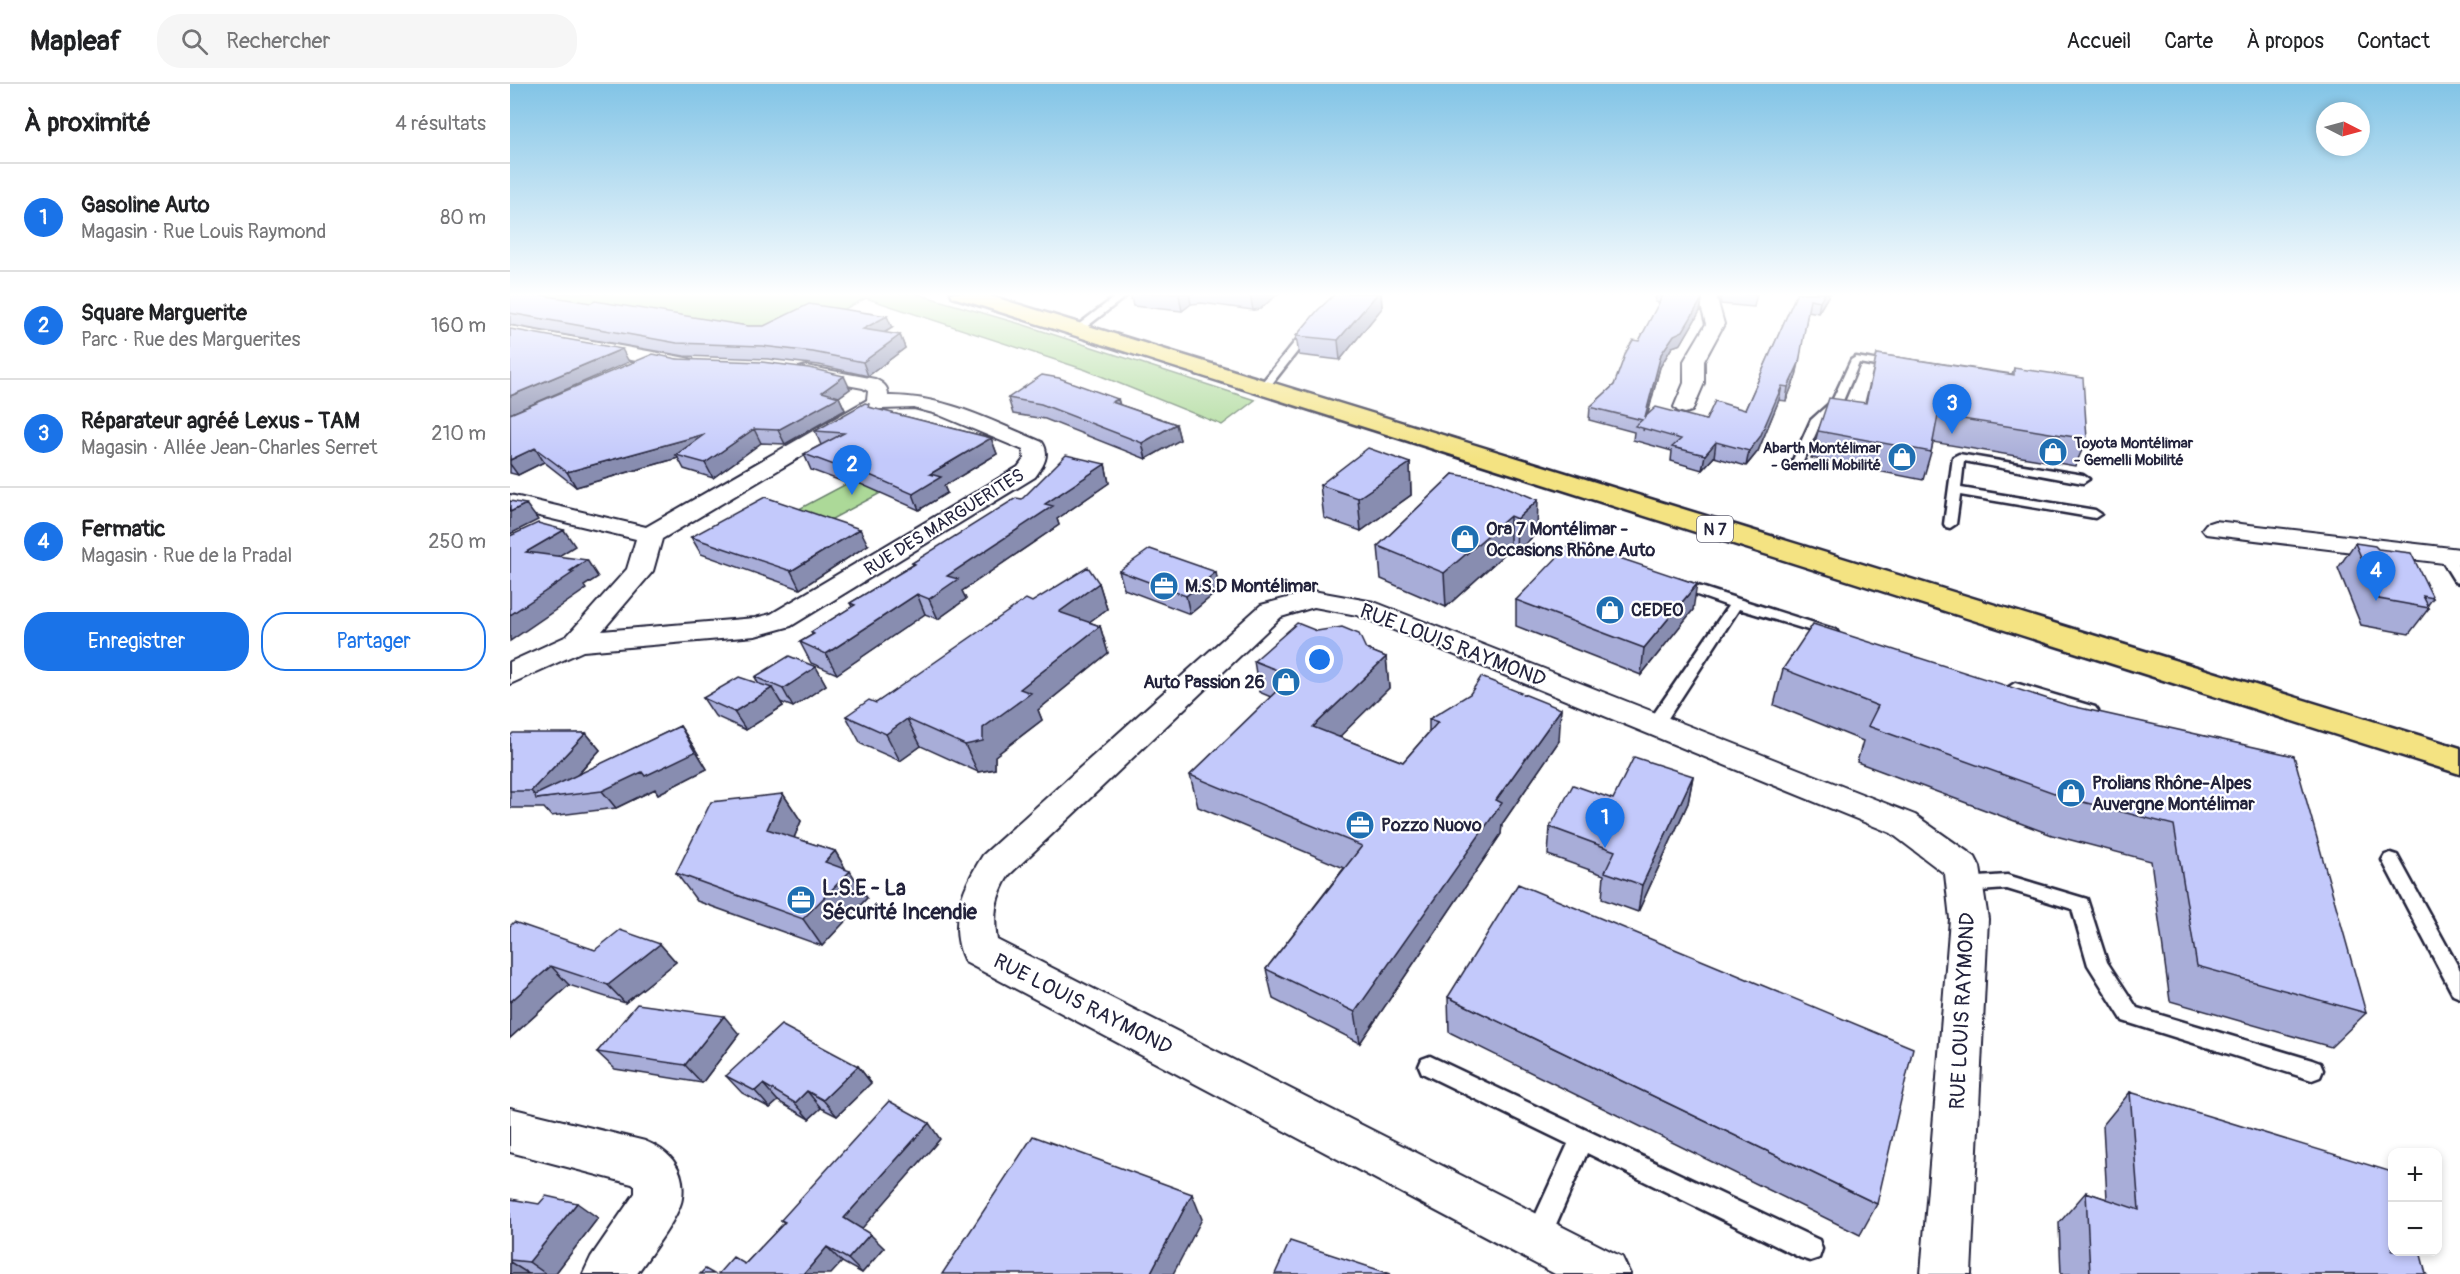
<!DOCTYPE html>
<html lang="fr">
<meta charset="utf-8">
<style>
:root{--surface:#fff;--page:#f6f6f6;--text:#202124;--muted:#757577;--line:#e0e0e0;--accent:#1a73e8}
body{margin:0;font-family:Pangolin,sans-serif;background:var(--page);color:var(--text)}
.controls{position:absolute;right:18px;bottom:18px;display:grid;overflow:hidden;border-radius:12px;box-shadow:0 3px 9px #0003}
.controls button{width:54px;height:54px;display:grid;place-items:center;padding:0;border:0;border-bottom:2px solid var(--line);background:var(--surface);color:var(--text);font:30px sans-serif}
.compass{position:absolute;left:1806px;top:18px;width:54px;height:54px;border-radius:50%;background:var(--surface);box-shadow:0 3px 9px #0003;rotate:96deg}
.you{position:absolute;left:810px;top:576px;width:21px;height:21px;margin:-15px;border:4px solid #fff;border-radius:50%;background:#1a73e8;box-shadow:0 0 0 9px #1a73e833}
.badge{display:grid;place-items:center;width:39px;height:39px;border-radius:50%;background:var(--accent);color:#fff;font-size:20px;font-weight:700}
.pin{position:absolute;translate:-50% -50px;filter:drop-shadow(0 2px 3px #0008)}
.pin::after{content:'';position:absolute;top:32px;width:21px;height:18px;background:inherit;clip-path:polygon(0 0,100% 0,50% 100%)}
.list{margin:0;padding:0;list-style:none}
h2{display:flex;justify-content:space-between;align-items:center;height:78px;margin:0;padding:0 24px;font-size:26px}
h2 small{font-size:20px;font-weight:400;color:var(--muted)}
.list li{display:grid;grid-template-columns:39px 1fr auto;gap:18px;align-items:center;box-sizing:border-box;height:108px;padding:0 24px;border-top:2px solid var(--line)}
.list b{display:block;font-size:22px;white-space:nowrap}
.list p{margin:0;font-size:20px;white-space:nowrap;color:var(--muted)}
.list em{font-size:20px;font-style:normal;color:var(--muted)}
.actions{display:flex;gap:12px;padding:18px 24px}
.actions a{flex:1;padding:14px 0;border:2px solid var(--accent);border-radius:24px;text-align:center;font-size:21px;color:var(--accent)}
.actions .main{background:var(--accent);color:#fff}
.icon{flex:none;width:33px;height:33px;fill:none;stroke:currentColor;stroke-width:2;stroke-linecap:round;stroke-linejoin:round}
.map{position:relative;flex:none;width:1950px;height:1190px;overflow:hidden}
header{display:flex;align-items:center;gap:36px;box-sizing:border-box;height:84px;padding:0 30px;background:var(--surface);border-bottom:2px solid var(--line)}
header strong{font-size:28px}
nav{display:flex;gap:33px;margin-inline-start:auto;font-size:21px}
.search{width:420px;height:54px;background:var(--page);display:flex;align-items:center;gap:15px;box-sizing:border-box;padding:0 21px;border-radius:24px;color:var(--muted);font-size:22px}
main{display:flex}
aside{flex:1;background:var(--surface)}
.map>svg:first-child{display:block}
</style>
<header>
<strong>Mapleaf</strong>
<div class="search"><svg class="icon" aria-label="search" viewBox="0 0 24 24"><circle cx="10" cy="10" r="6"/><path d="M15 15l6 6"/></svg>Rechercher</div>
<nav><a>Accueil</a><a>Carte</a><a>À propos</a><a>Contact</a></nav>
</header>
<main>
<aside>
<h2>À proximité<small>4 résultats</small></h2>
<ul class="list">
<li><span class="badge">1</span><div><b>Gasoline Auto</b><p>Magasin · Rue Louis Raymond</p></div><em>80 m</em></li>
<li><span class="badge">2</span><div><b>Square Marguerite</b><p>Parc · Rue des Marguerites</p></div><em>160 m</em></li>
<li><span class="badge">3</span><div><b>Réparateur agréé Lexus - TAM</b><p>Magasin · Allée Jean-Charles Serret</p></div><em>210 m</em></li>
<li><span class="badge">4</span><div><b>Fermatic</b><p>Magasin · Rue de la Pradal</p></div><em>250 m</em></li>
</ul>
<div class="actions"><a class="main">Enregistrer</a><a>Partager</a></div>
</aside>
<div class="map">
<svg width="1950" height="1190" viewBox="0 0 1950 1190">
<rect width="100%" height="100%" fill="#fff"/>
<filter id="ink" filterUnits="userSpaceOnUse"><feTurbulence type="fractalNoise" baseFrequency=".0167" numOctaves="2"/><feDisplacementMap in="SourceGraphic" scale="12" xChannelSelector="R" yChannelSelector="G"/><feConvolveMatrix kernelMatrix="1 2 1 2 8 2 1 2 1" color-interpolation-filters="sRGB"/></filter>
<g filter="url(#ink)">
<path fill="#acd998" stroke="#677e6a" stroke-width="1.5" d="M2 209H404L514 241 745 316 712 341 576 286 356 214 282 252Z
M374 380 408 389 307 443 274 433Z"/>
<g fill="none" stroke-linecap="round" stroke-linejoin="round">
<g stroke="#22223b" stroke-width="5">
<path id="service" d="M610 209H620L570 248H564V244Z
M797 243 805 245 757 306H749V302Z
M1346 273 1382 279 1387 282 1382 285 1349 279 1332 319 1311 338 1292 380H1284L1282 378 1301 336 1322 317 1341 276Z
M1449 370 1573 391 1579 395 1573 399 1454 377 1451 404 1585 426 1591 430 1585 434 1450 411 1446 440 1440 444 1436 443 1434 440 1443 373Z
M1935 468 1940 469 1950 485V499L1945 498 1929 472Z
M1169 496 1326 546 1328 549 1321 553 1229 525 1151 645H1139L1137 641 1139 637 1218 522 1164 503 1162 500Z
M1505 599 1585 623 1588 627 1585 631 1580 632 1500 608 1497 604Z
M1881 769 1887 771 1950 886V914L1943 911 1872 776 1875 771Z
M1497 791 1577 815 1597 878 1627 924 1802 976 1810 979 1813 986 1810 993 1802 996 1613 937 1578 881 1562 825 1497 805 1455 808 1449 806 1446 801 1449 796 1455 794Z
M920 972 1309 1156 1312 1165 1309 1174 1300 1177 1291 1174 1077 1069 1037 1161 1028 1164 1019 1161 1016 1152 1058 1060 912 989 909 982 912 975Z"/>
</g>
<g stroke="#22223b" stroke-width="4">
<path id="minor" d="M1192 209H1209L1207 215 1214 240 1194 277V299L1182 327 1175 329 1168 327 1164 323 1174 299V277L1196 240 1189 215Z
M0 242 176 274 183 276 186 280 183 284 176 286 0 254Z
M296 282 365 295C374 300 378 302 378 312 434 311 481 337 532 358 541 371 533 382 525 393L281 542 245 552 73 567 0 600V578L57 552 117 485 126 455 0 425V411L136 443 357 316 358 307 353 304 289 292 286 288 289 284ZM404 324 427 330 513 366 514 375 508 383 261 530 245 534 92 547 143 487 152 455 371 325Z
M1705 437 1950 465V481L1696 450 1692 445 1696 440Z
M803 507 864 518 1405 731 1465 773 1470 783 1478 835 1461 1190H1411L1440 835 1435 790 1381 749 847 531 804 523 771 533 499 791C485 813 483 831 487 856L1112 1173 1120 1190H1045L455 878C437 840 452 804 473 771L751 521Z
M0 1024 135 1057C160 1067 176 1085 172 1114 170 1132 138 1173 127 1190H73L81 1173 125 1109V1102L122 1100 0 1068Z"/>
</g>
<g stroke="#22223b" stroke-width="5">
<path id="primary" d="M441 209H471L1950 664V690L443 213Z"/>
</g>
<use href="#service" fill="#fff" fill-rule="evenodd"/>
<use href="#minor" fill="#fff" fill-rule="evenodd"/>
<use href="#primary" fill="#f4e382" fill-rule="evenodd"/>
</g>
<path fill="#a8add8" stroke="#22223b" stroke-width="1.5" d="M0 209 238 242 382 244 374 249 390 251 395 264 358 292 309 281 258 275 174 272 0 241Z
M620 209H769L750 225 743 226 692 219 681 220 672 227 623 222Z
M826 209H871L872 224 830 276 789 271 786 252Z
M1146 209H1190L1192 215 1190 227 1171 260 1162 263 1150 283 1138 330 1196 336 1235 326 1287 209H1320L1308 229 1298 227 1286 292 1276 317 1269 316 1248 367 1236 382 1204 373 1192 386 1161 377 1162 367 1123 356 1124 348 1079 336 1080 323 1104 301 1129 257 1149 219 1145 218Z
M1209 209H1247L1244 223 1211 220Z
M1367 270 1502 290 1504 284 1577 355 1565 382 1423 358 1421 368 1413 396 1301 374 1308 347 1355 319Z
M167 275 340 305 329 313 335 326 275 360 251 359 203 394 174 385 168 374 66 403 34 378 8 391 0 389V330Z
M498 314 608 315 610 321 666 340 670 356 636 375 535 335 503 330Z
M361 324 481 354 487 370 434 402 437 409 409 426 344 397 339 400 301 386 294 370 311 361 305 347Z
M900 379 901 411 851 447 814 434 810 401Z
M595 380 599 399 547 435 549 441 452 507 456 515 428 535 415 530 327 590 301 579 290 558 302 551 301 548 342 523 340 519 403 481 402 479 512 415Z
M943 390 1027 449 1006 468 1000 465 936 523 871 495 868 462Z
M181 453 358 461 290 505 191 470Z
M1845 459 1923 514 1917 522 1919 524 1899 550 1851 541 1828 484Z
M609 487 709 506 680 530 614 505Z
M589 499 597 525 579 538 590 542 598 569 528 626 532 636 485 672V685L468 688 411 662 390 677 351 660 336 632 366 619 522 518Z
M1006 516 1183 526 1131 591 1006 542Z
M856 565 876 573 879 604 829 653 893 678 919 648V635L1049 657 992 740 991 750 850 959 763 915 756 885 834 784 688 723 680 691 761 613 749 608 744 577Z
M306 583 316 601 283 623 270 618 273 622 236 646 205 632 193 614 248 599 245 593Z
M1273 585 1557 621 1856 929 1821 963 1660 917 1641 777 1542 751 1347 678 1353 657 1264 621Z
M170 642 182 660 197 685 148 710 145 705 106 724 41 732 34 724H0V652L76 649 90 666 68 691Z
M1183 692 1178 719 1128 828 1092 815 1094 791 1038 771 1040 743 1103 715Z
M273 710 291 737 284 754 325 767 336 786 357 814 312 862 187 817 166 789Z
M0 842 85 866 150 860 166 878 115 919 59 901 0 954Z
M938 913 1367 1120 1350 1151 939 948Z
M229 950 192 999 105 985 87 968Z
M348 982 361 999 327 1032 311 1024 299 1035 268 1017 260 1024 232 1009 216 992Z
M1620 1008 1916 1190H1551L1549 1139 1576 1108 1597 1115 1593 1041Z
M430 1055 351 1145 374 1164 352 1189 332 1178 235 1180 274 1139 271 1136Z
M0 1115 88 1134 45 1190H0Z"/>
<path fill="#888db0" stroke="#22223b" stroke-width="1.5" d="M670 209H679L681 220 672 227 669 211Z
M743 209H769L750 225 743 226 740 210Z
M868 209H871L872 224 830 276 828 256Z
M1315 209H1320L1308 229 1310 217Z
M1192 215 1190 227 1171 260 1162 263 1150 283 1133 347 1135 333 1151 270 1164 251Z
M377 232 382 244 358 258 353 245Z
M390 251 395 264 358 292 353 278Z
M112 265 119 278 0 330V312Z
M1289 279 1286 292 1276 317 1278 303Z
M334 292 340 305 329 313 335 326 275 360 268 346 312 308Z
M1272 302 1269 316 1248 367 1236 382 1239 367Z
M608 315 612 330 602 318Z
M666 340 670 356 636 375 632 359Z
M244 345 251 359 203 394 195 379Z
M195 350 166 371 168 374 66 403 57 388Z
M481 354 487 370 434 402 437 409 409 426 403 410 420 390Z
M1206 358 1204 373 1192 386 1195 371Z
M25 364 34 378 8 391 0 380V376Z
M900 379 901 411 851 447 848 414Z
M595 380 599 399 547 435 549 441 452 507 456 515 428 535 419 515 437 492 535 420Z
M337 381 344 397 339 400 332 384Z
M1028 416 1027 449 1006 468 1007 435Z
M16 420 28 436 0 450V428Z
M1000 432V465L936 523 934 489Z
M350 445 358 461 290 505 281 487Z
M54 446 65 462 28 485 16 468Z
M77 476 88 493 74 502 76 505 0 557V531Z
M706 488 709 506 680 530 676 512Z
M589 499 597 525 557 554 549 528Z
M1187 500 1183 526 1131 591 1134 564Z
M407 510 415 530 327 590 316 570Z
M590 542 598 569 528 626 532 636 485 672V685L468 688 455 661 473 644 510 605Z
M876 573 879 604 807 675 803 643Z
M306 583 316 601 283 623 273 605Z
M262 604 273 622 236 646 224 628Z
M1051 625 1049 657 992 740 991 750 850 959 845 928 986 716Z
M397 635 411 662 390 677 376 650Z
M170 642 182 660 197 685 148 710 145 705 106 724 92 707Z
M76 649 90 666 48 712 28 715 21 707Z
M1183 692 1178 719 1128 828 1132 801Z
M273 710 291 737 276 773 257 745Z
M325 767 338 789 340 787 357 814 312 862 293 835 315 778Z
M150 860 166 878 115 919 98 901Z
M41 882 59 901 0 954V918Z
M214 932 229 950 192 999 175 981Z
M348 982 361 999 327 1032 313 1016Z
M253 1000 268 1017 260 1024 245 1007Z
M297 1007 311 1024 299 1035 285 1019Z
M419 1039 430 1055 348 1149 334 1134Z
M682 1110 692 1135 663 1190H640Z
M67 1119 88 1134 45 1190H36L19 1178Z
M360 1150 374 1164 352 1189 338 1175Z
M317 1163 332 1178 321 1190H294Z
M0 1178 19 1190H0Z"/>
<path fill="#c3c9fb" stroke="#22223b" stroke-width="1.5" d="M0 209H19L81 219 85 217 238 242H254L299 220 377 232 353 245 390 251 353 278 303 268 252 262 167 259 0 229Z
M826 209H868L828 256 786 252 808 226Z
M1154 209H1190L1192 215 1173 247 1164 251 1151 270 1135 333 1146 323 1196 336 1205 317 1235 326 1287 209H1315L1310 217 1300 215 1289 279 1278 303 1272 302 1250 353 1239 367 1206 358 1195 371 1162 363 1171 355 1125 342 1132 336 1080 323 1104 301 1116 268 1123 256 1129 257Z
M1231 209H1246V211Z
M0 245 112 265 0 312Z
M143 270 167 275 252 278 299 284 334 292 312 308 329 313 268 346 244 345 195 379 166 371 195 350 57 388 25 364 0 376V330Z
M1367 270 1504 291V284L1573 294 1577 355 1428 331 1421 368 1308 347 1319 314 1356 319Z
M532 291 549 294 608 315 602 318 666 340 632 359 531 320 498 314Z
M355 319 359 320 358 323 481 354 420 390 431 393 403 410 337 381 332 384 294 370 334 349 305 347Z
M858 364 900 379 848 414 810 401Z
M556 371 595 380 535 420 543 422 437 492 448 495 419 515 407 510 316 570 290 558 304 550 301 548 345 521 340 519 405 480 402 479 506 414 512 415Z
M943 390 982 397 1028 416 1007 435 1000 432 934 489 868 462Z
M255 413 350 445 281 487 181 453Z
M0 417 16 420 0 428Z
M28 439 54 446 16 468 77 476 60 487 64 488 0 531V452Z
M1062 458 1187 500 1134 564 1006 516Z
M1845 459 1865 462 1868 465 1901 469 1923 514 1913 512 1919 524 1869 515Z
M640 465 706 488 676 512 609 487Z
M578 483 589 499 549 528 590 542 510 605 521 609 473 644V657L455 661 397 635 376 650 336 632 359 616 366 619 516 515 522 518Z
M787 539 807 547 832 543 849 550 856 565 876 573 803 643 893 678 928 638 919 635 960 610 971 593 1051 625 986 716 992 719 845 928 756 885 852 762 680 691 782 592 744 577Z
M1303 540 1557 621 1784 672 1856 929 1687 882 1664 741 1561 715 1358 642 1368 622 1273 585Z
M279 572 306 583 273 605 245 593Z
M229 593 262 604 224 628 193 614Z
M170 642 185 668 135 692 132 688 92 707 26 715 25 711Z
M3 649H76L21 707H0V652Z
M1124 673 1183 692 1132 801 1095 788 1105 767 1040 743 1063 701 1103 715Z
M273 710 257 745 325 767 315 778 340 787 293 835 166 789 201 718Z
M1008 800 1403 964 1367 1120 938 913Z
M4 838 85 866 110 846 150 860 98 901 41 882 0 918V842Z
M127 920 214 932 175 981 87 968Z
M271 941 348 982 313 1016 297 1007 285 1019 253 1000 245 1007 216 992Z
M1620 1008 1882 1088V1167H1910L1916 1190H1580L1576 1108 1629 1126Z
M379 1017 419 1039 334 1134 360 1150 338 1175 317 1163 294 1190H208L223 1173 235 1180 275 1138 271 1136Z
M523 1052 682 1110 640 1190H432Z
M36 1112 67 1119 19 1178 0 1176V1115L29 1120Z
M780 1157 881 1190H765Z
M195 1185 204 1190H190Z"/>
</g>
<linearGradient id="sky" x2="0" y2="1"><stop stop-color="#82c4e6"/><stop offset="0.56" stop-color="#fff"/><stop offset="1" stop-color="#fff" stop-opacity="0"/></linearGradient>
<rect width="1950" height="376" fill="url(#sky)"/>
<defs>
<g id="shop-disc" transform="scale(1.5)"><circle r="9.5" fill="#1f6fb2" stroke="#fff"/><path d="M-5-2.5h2.3a2.7 3.5 0 0 1 5.4 0H5L5.5 6h-11ZM-1.5-2.5h3a1.5 2.3 0 0 0-3 0Z" fill="#fff"/></g>
<g id="office-disc" transform="scale(1.5)"><circle r="9.5" fill="#1f6fb2" stroke="#fff"/><path d="M-6-3h4V-5.5h4V-3h4V5H-6ZM-1-4.5V-3h2v-1.5ZM-6 0V1H6V0Z" fill="#fff"/></g>
</defs>
<g fill-rule="evenodd">
<use href="#shop-disc" x="1543" y="368"/>
<use href="#shop-disc" x="1392" y="373"/>
<use href="#shop-disc" x="955" y="455"/>
<use href="#office-disc" x="654" y="502"/>
<use href="#shop-disc" x="1100" y="526"/>
<use href="#shop-disc" x="776" y="598"/>
<use href="#shop-disc" x="1561" y="709"/>
<use href="#office-disc" x="850" y="741"/>
<use href="#office-disc" x="291" y="816"/>
</g>
<g text-anchor="middle" stroke-width="4.5" stroke-linejoin="round" paint-order="stroke">
<g font-size="15" font-weight="bold" fill="#22223b" stroke="#fff" text-anchor="start">
<text x="1564" y="364">Toyota Montélimar<tspan x="1564" dy="17">- Gemelli Mobilité</tspan></text>
<text x="1371" y="369" text-anchor="end">Abarth Montélimar<tspan x="1371" dy="17">- Gemelli Mobilité</tspan></text>
</g>
<rect fill="#fff" stroke="#646476" stroke-width="1.5" x="1187" y="432" width="36" height="26" rx="4.5"/>
<g font-size="16" font-weight="bold" fill="#22223b">
<text x="1205" y="451">N 7</text>
</g>
<g font-size="18" fill="#22223b" stroke="#fff">
<text transform="translate(434 438) rotate(-32)" y="6">RUE DES MARGUERITES</text>
</g>
<g font-size="18" font-weight="bold" fill="#22223b" stroke="#fff" text-anchor="start">
<text x="976" y="451">Ora 7 Montélimar -<tspan x="976" dy="21">Occasions Rhône Auto</tspan></text>
<text x="675" y="508">M.S.D Montélimar</text>
<text x="1121" y="532">CEDEO</text>
<text x="755" y="604" text-anchor="end">Auto Passion 26</text>
<text x="1582" y="705">Prolians Rhône-Alpes<tspan x="1582" dy="21">Auvergne Montélimar</tspan></text>
<text x="871" y="747">Pozzo Nuovo</text>
</g>
<g font-size="21" fill="#22223b" stroke="#fff">
<text transform="translate(943 561) rotate(21)" y="7">RUE LOUIS RAYMOND</text>
<text transform="translate(573 920) rotate(27)" y="7">RUE LOUIS RAYMOND</text>
<text transform="translate(1452 927) rotate(-87)" y="7">RUE LOUIS RAYMOND</text>
</g>
<g font-size="21" font-weight="bold" fill="#22223b" stroke="#fff" text-anchor="start">
<text x="312" y="811">L.S.E - La<tspan x="312" dy="24">Sécurité Incendie</tspan></text>
</g>
</g>
</svg>
<div class="controls">
<button>+</button>
<button>−</button>
</div>
<svg class="compass" viewBox="-18 -18 36 36"><path d="M0-13l5 13h-10z" fill="#e53935"/><path d="M0 13l5-13h-10z" fill="#757577"/></svg>
<div class="you"></div>
<div class="pin badge" style="left:1095px;top:764px">1</div>
<div class="pin badge" style="left:342px;top:411px">2</div>
<div class="pin badge" style="left:1442px;top:350px">3</div>
<div class="pin badge" style="left:1866px;top:517px">4</div>
</div>
</main>
